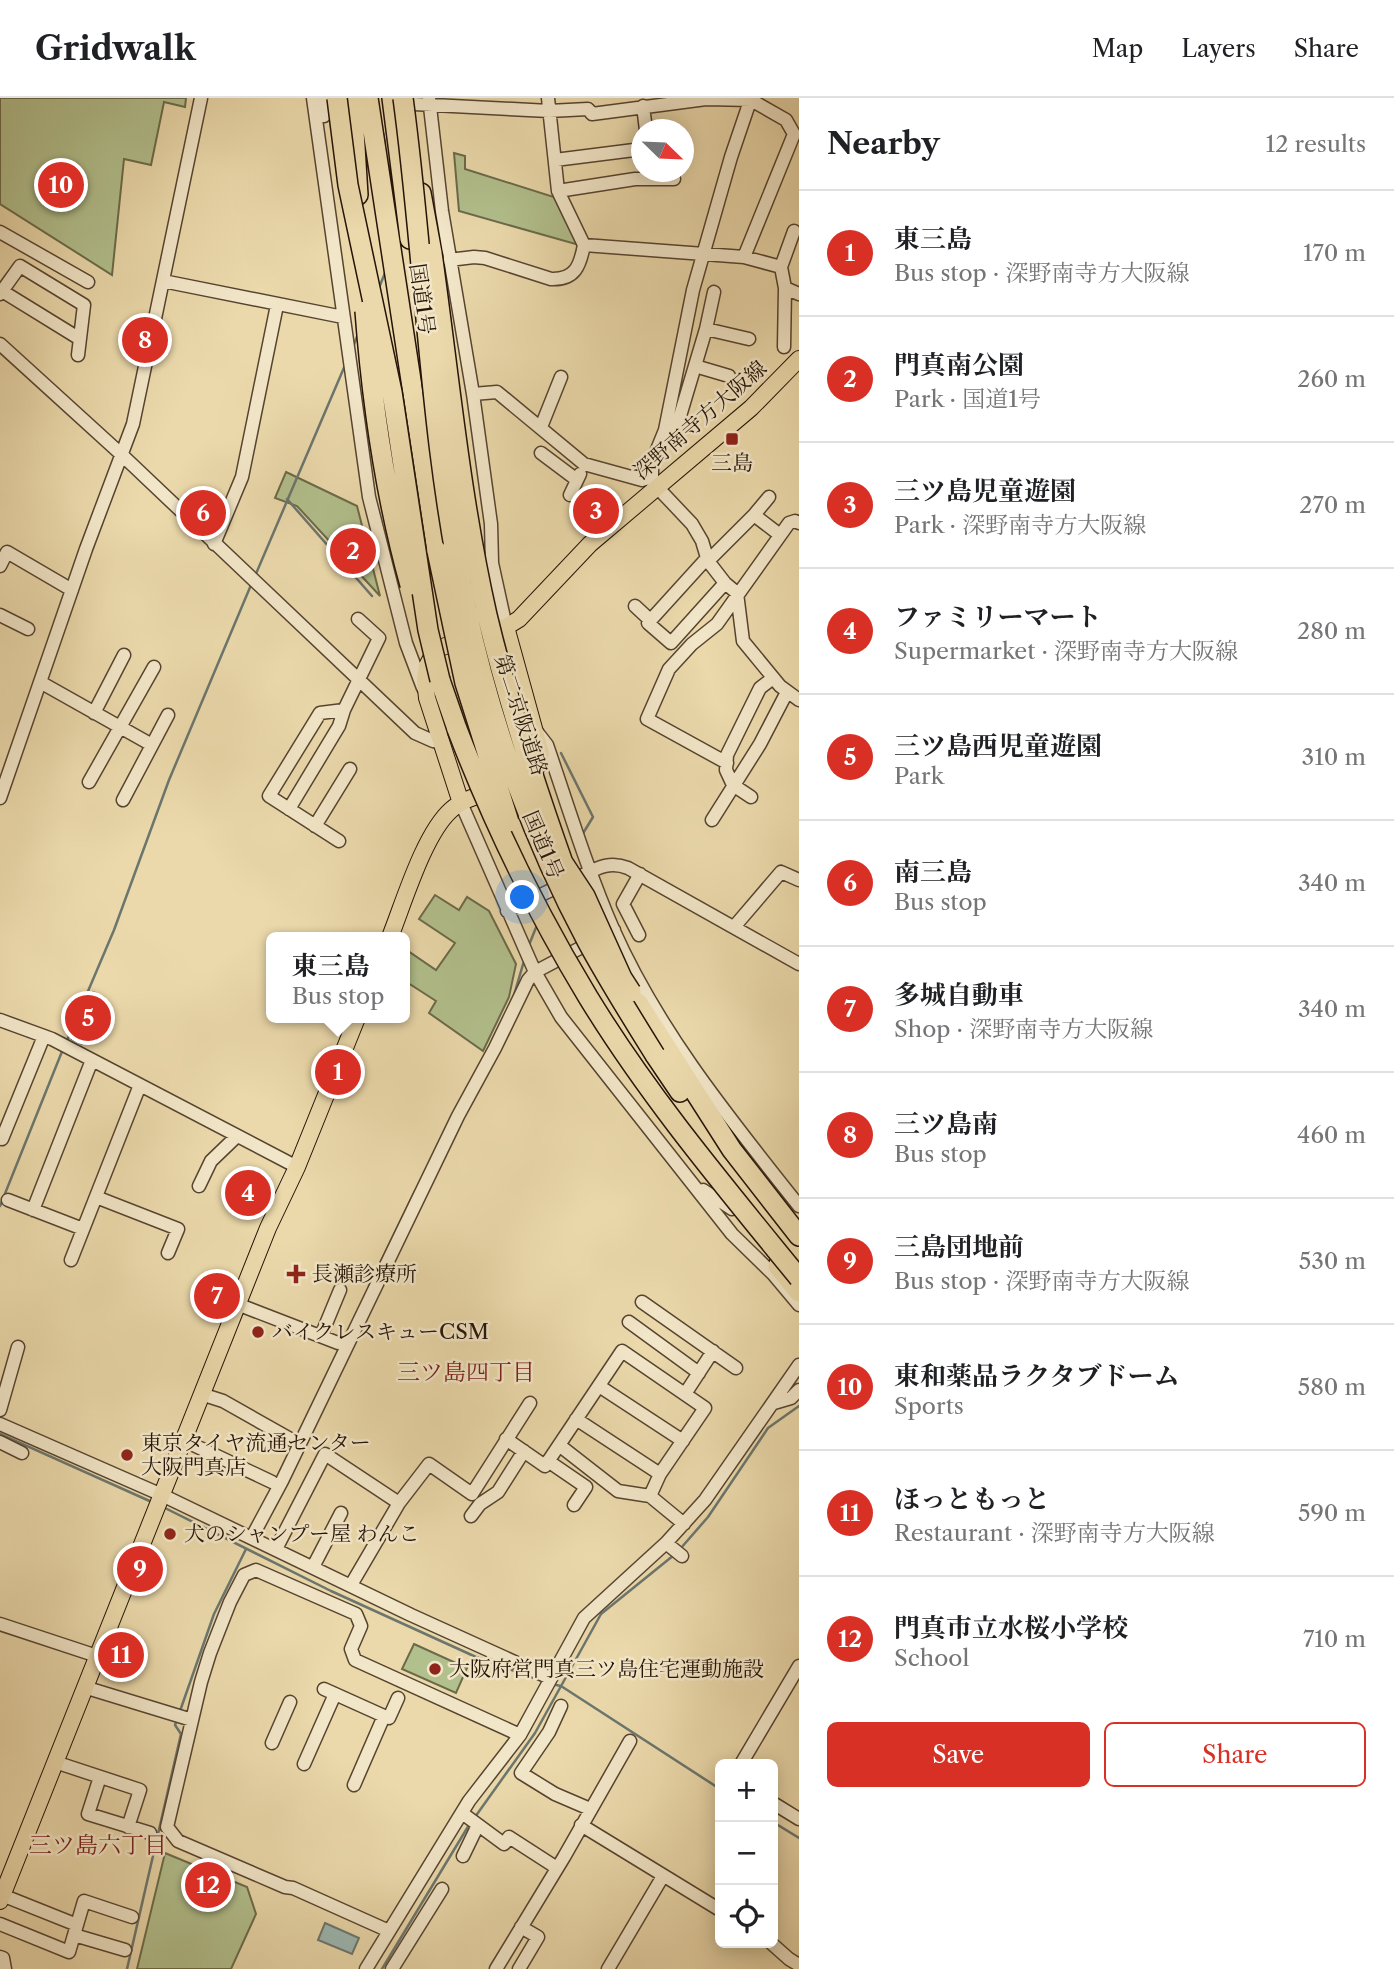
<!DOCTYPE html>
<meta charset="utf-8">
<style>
:root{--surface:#fff;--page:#f2f2f2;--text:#202124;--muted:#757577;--line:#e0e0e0;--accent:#d93025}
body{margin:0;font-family:"Libre Caslon Text","Noto Serif JP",serif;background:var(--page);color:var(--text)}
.controls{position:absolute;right:21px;bottom:21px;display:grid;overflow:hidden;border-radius:10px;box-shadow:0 4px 18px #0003}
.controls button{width:63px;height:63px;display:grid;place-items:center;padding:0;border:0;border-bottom:2px solid var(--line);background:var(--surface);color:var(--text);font:35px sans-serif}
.compass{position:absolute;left:631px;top:21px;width:63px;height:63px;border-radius:50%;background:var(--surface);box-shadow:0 4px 18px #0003;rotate:113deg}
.you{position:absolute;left:523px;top:800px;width:24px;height:24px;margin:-18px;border:5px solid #fff;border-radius:50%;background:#1a73e8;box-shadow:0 0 0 10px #1a73e833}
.badge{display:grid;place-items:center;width:46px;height:46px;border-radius:50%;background:var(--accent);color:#fff;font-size:23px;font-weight:700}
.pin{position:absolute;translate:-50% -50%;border:4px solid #fff;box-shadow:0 2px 7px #0006}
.popup{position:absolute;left:266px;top:834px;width:144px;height:91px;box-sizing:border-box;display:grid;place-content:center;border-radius:10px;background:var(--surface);filter:drop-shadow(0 2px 5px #0005);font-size:23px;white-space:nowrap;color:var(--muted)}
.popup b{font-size:26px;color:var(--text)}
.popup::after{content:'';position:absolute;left:50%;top:100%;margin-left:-14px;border:14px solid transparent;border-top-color:var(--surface)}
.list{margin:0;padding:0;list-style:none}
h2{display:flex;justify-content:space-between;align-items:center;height:91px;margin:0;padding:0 28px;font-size:30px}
h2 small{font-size:23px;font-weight:400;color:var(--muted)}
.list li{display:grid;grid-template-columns:46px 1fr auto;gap:21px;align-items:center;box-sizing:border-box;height:126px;padding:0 28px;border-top:2px solid var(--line)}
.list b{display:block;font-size:26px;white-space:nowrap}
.list p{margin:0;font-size:23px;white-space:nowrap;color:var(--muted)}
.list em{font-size:23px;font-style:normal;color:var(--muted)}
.actions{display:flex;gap:14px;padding:21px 28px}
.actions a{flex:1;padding:16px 0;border:2px solid var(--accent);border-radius:10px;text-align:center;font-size:24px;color:var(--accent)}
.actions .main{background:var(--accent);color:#fff}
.icon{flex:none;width:38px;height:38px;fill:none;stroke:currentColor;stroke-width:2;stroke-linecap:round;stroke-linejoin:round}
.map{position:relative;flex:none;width:799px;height:1871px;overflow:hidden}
header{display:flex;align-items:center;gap:42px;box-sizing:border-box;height:98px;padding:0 35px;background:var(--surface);border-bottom:2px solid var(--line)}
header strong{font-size:33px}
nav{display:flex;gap:38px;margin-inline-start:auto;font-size:24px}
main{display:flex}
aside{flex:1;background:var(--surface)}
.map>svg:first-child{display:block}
</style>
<header>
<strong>Gridwalk</strong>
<nav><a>Map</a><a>Layers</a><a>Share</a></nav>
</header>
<main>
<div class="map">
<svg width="799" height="1871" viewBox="0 0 799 1871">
<rect width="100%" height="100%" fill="#ebd9ab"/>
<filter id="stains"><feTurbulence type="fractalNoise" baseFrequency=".00286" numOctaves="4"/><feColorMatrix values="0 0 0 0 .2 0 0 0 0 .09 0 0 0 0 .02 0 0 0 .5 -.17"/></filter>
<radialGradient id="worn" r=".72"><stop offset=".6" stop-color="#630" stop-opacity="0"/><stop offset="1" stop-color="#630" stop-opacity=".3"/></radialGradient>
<path fill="#b2c08d" stroke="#6b6a4a" stroke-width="2" d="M0 0H186L185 9 164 4 151 67 124 61 112 177 0 106Z
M454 55 465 58V71L557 100 579 147 459 113Z
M286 374 357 408 380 498 297 408 275 400Z
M594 396 615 409 592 429 578 417Z
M435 797 459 812 467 799 489 813 516 866 509 899 483 953 429 915 436 903 405 883V851L436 872 455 845 419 821Z
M93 894 103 899 82 946 72 941Z
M414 1546 467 1570 456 1595 402 1571Z
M165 1755 247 1789 256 1816 231 1871H137Z"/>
<path fill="#9bb8b3" stroke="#6b766e" stroke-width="2" d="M325 1825 359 1840 352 1856 318 1842Z"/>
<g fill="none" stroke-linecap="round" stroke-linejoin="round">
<path stroke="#6b766e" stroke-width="2.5" d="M383 35 385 46
M378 192 385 175
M353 249 358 236
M287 401 372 498
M255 478 346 265
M561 655 593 719 582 737
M529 847 537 827
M514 897 524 863
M66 945 114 832 169 682 251 487
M0 1108 63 951
M369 1188 415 1093
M0 1336 154 1405
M163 1409 331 1493 476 1559 542 1583
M681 1450 708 1419 768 1330 799 1308
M551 1586 561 1588 720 1691
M180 1613 214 1516 246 1451
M475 1719 535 1635 601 1516 674 1457
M773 1724 799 1740
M127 1871 181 1636 175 1627 177 1622
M382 1871 469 1727"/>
<g stroke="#564430" stroke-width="15">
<path id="minor" d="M313 0 369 399 406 545 423 590
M322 0 324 18
M429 0 442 113 473 296 491 426 492 465 506 529
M548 0 558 93 584 147 744 159 781 169 785 190 799 196
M753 0 749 6 731 59 693 192 665 332 652 364V379L656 388 692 426 702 443 708 463 725 485 737 495 743 543 780 588 799 602
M414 6 549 13 588 11 592 16 706 1 751 2 786 22 794 36 744 159
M643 8 646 32
M555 62 642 51
M558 93 635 81H674
M0 134 88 184
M449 162 474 159 485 160 551 181C575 182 580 168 584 147
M781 169 794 133
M163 183 343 219
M2 193 80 241
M0 196 20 168 84 207 78 257
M706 231 749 241
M0 246 122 357 415 635 433 643 441 644
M784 249 785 190
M695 268 729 278
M473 296 497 294 584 366 642 382 652 379
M541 329 561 279
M665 332 674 327 680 318 706 231 714 194
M541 355 577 382
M570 397 580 376
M754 417 780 437
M214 446 242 379 277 207
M707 460 648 525 671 545 725 485
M708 463 754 417 769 399
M0 468 7 454 72 492
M635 508 650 522
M0 517 28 531
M40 584 152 647
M94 615 124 557
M537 634 547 647C568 708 587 771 613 831 658 933 730 1021 799 1108
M727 665 647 621 669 571 692 546 717 526 789 425 795 423 799 425
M89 684 154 569
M751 699 733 687 726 672 727 657 760 590 773 580
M0 700 86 451 133 326 201 0
M123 702 168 617
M461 705 535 874 561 919 732 1136 773 1176 799 1207
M289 711 339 628 344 612
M712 722 760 646 787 594
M315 728 350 671
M339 743 269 698 320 615 344 612 379 540 358 521
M583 777C599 769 611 763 628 770L799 866
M507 813 566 785
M734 829 781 774 799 782
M639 837 623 806 640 776
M0 922 52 941 297 1069
M2 1041 44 938
M199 1088 211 1063 237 1038
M703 1092 732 1111
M96 1099 178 1131 168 1155
M8 1102 83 1131
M33 1112 92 962
M71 1162 140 987
M642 1204 736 1270
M237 1206 338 1245
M629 1224 699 1275
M321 1238 340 1192
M599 1288 683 1343
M201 1296 223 1303 292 1342
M685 1296 713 1253
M774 1305 791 1300 799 1292
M0 1312 18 1249
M576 1321 660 1376
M0 1326 162 1397 411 1517 550 1580
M506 1341 545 1368 622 1253 705 1310 660 1376 650 1398 684 1426
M183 1342 272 1384
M0 1344 22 1355
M559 1347 618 1393 650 1398
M548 1363 586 1389 574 1407
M471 1418 480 1406 498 1394 524 1353
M252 1439 282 1383 458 1018 495 950 528 882 535 874 614 832
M666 1445 682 1458
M276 1451 325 1356 399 1405
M313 1469 341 1415
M351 1487 399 1405 429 1366 472 1396 530 1305
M0 1526 97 1558
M84 1589 192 1622
M324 1591 384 1618
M561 1608 549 1634 521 1675 555 1696 590 1711
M272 1645 290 1604
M55 1664 140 1692 128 1729
M304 1666 335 1596
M741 1666 799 1568
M100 1679 88 1716 150 1735
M354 1687 384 1618 389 1620 398 1600
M773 1705 799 1721
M462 1715 504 1746 509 1739 557 1770
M581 1727 720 1812
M463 1758 478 1727
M2 1797 77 1827
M0 1826 69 1854 84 1803 132 1819
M389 1833 293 1790 285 1789 178 1743 167 1729 201 1584 210 1555 230 1504 244 1477 256 1472 356 1516 361 1528 351 1551 355 1562 520 1637
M74 1837 125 1852
M771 1845 789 1861 799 1867
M0 1859 3 1860 5 1871
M366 1871 469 1703 520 1637 584 1520 666 1445 705 1402 799 1267
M392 1871 442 1791
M496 1871 564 1759 630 1643
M519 1871 538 1839 521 1829
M608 1871 663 1778"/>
</g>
<g stroke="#241307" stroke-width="18">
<path id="major" d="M506 529 541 656 536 671 526 680
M461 705 427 600 425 581 427 568 436 551 506 529 519 521 590 446 751 310 799 261
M390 839C404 804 424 736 451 712 463 701 480 697 495 692
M0 1803 268 1130 297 1069 357 920"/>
</g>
<g stroke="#241307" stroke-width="22">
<path id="highway" d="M352 0 358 97
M368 0 437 453
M392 0 410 141
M421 95 432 155
M440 582 457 631
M638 905 732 1052 799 1138
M655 957 680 994
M778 1168 799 1194"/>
</g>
<use href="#minor" stroke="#f2e6c8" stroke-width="12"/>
<use href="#major" stroke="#ebd9ab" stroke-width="16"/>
<use href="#highway" stroke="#ebd9ab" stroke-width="19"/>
<g stroke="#241307" stroke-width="22" stroke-linecap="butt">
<path id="highway-bridge" d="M337 0 348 87 392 294 428 532 440 582
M403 0C426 170 429 342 466 510 491 625 532 740 587 843 608 882 632 920 655 957
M432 155C449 276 460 398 487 517 507 601 534 683 563 765
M365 213C372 306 385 397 410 487
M437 453 465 585 509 724
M457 631C493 725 536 813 588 899 649 999 725 1089 799 1180
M556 754 585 798 622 880 631 894"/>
</g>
<use href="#highway-bridge" stroke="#ebd9ab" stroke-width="19"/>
</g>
<g fill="#8f2418" stroke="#f2e6c8" stroke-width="2.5">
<rect x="725" y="334" width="14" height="14" rx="3.5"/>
<path d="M292.5 1165.5h7v7h7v7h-7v7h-7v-7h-7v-7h7z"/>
<circle cx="258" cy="1234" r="7"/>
<circle cx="127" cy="1357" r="7"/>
<circle cx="170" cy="1436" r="7"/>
<circle cx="435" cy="1571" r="7"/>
</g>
<g text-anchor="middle" stroke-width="5" stroke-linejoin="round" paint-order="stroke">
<g font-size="21" fill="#241307" stroke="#f2e6c8">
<text transform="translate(422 201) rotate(82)" y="7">国道1号</text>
<text transform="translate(700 322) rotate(-41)" y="7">深野南寺方大阪線</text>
<text transform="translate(521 617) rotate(72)" y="7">第二京阪道路</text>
<text transform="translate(543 747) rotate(67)" y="7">国道1号</text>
</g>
<g font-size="21" fill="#241307" stroke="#f2e6c8" text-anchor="start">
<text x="732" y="372" text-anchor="middle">三島</text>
<text x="312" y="1183">長瀬診療所</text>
<text x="272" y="1241">バイクレスキューCSM</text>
<text x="141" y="1352">東京タイヤ流通センター<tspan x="141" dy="24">大阪門真店</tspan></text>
<text x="184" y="1443">犬のシャンプー屋 わんこ</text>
<text x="449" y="1578">大阪府営門真三ツ島住宅運動施設</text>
</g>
<g font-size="23" fill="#7a1f14" stroke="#f2e6c8">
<text x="466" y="1282">三ツ島四丁目</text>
<text x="98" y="1755">三ツ島六丁目</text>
</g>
</g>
<rect width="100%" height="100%" filter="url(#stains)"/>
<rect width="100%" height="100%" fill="url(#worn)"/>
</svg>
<div class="controls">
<button>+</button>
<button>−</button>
<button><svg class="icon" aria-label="locate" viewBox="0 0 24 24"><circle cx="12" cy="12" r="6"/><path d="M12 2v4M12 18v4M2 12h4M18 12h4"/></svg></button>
</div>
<svg class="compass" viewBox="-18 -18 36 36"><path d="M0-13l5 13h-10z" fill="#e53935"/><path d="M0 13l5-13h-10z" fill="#757577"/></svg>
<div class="you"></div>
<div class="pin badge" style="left:338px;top:974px">1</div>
<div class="popup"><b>東三島</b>Bus stop</div>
<div class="pin badge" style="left:353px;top:453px">2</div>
<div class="pin badge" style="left:596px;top:413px">3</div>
<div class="pin badge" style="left:248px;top:1095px">4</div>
<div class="pin badge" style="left:88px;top:920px">5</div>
<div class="pin badge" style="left:203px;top:415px">6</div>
<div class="pin badge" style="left:217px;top:1198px">7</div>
<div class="pin badge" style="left:145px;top:242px">8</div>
<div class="pin badge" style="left:140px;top:1471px">9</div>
<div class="pin badge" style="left:61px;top:87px">10</div>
<div class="pin badge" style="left:121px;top:1557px">11</div>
<div class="pin badge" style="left:208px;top:1787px">12</div>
</div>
<aside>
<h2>Nearby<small>12 results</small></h2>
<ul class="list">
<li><span class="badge">1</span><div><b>東三島</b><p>Bus stop · 深野南寺方大阪線</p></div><em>170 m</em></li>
<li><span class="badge">2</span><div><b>門真南公園</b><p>Park · 国道1号</p></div><em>260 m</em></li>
<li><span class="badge">3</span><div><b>三ツ島児童遊園</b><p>Park · 深野南寺方大阪線</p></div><em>270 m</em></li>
<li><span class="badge">4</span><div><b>ファミリーマート</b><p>Supermarket · 深野南寺方大阪線</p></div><em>280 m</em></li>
<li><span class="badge">5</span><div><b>三ツ島西児童遊園</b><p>Park</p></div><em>310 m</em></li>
<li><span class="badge">6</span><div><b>南三島</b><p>Bus stop</p></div><em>340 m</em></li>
<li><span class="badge">7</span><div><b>多城自動車</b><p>Shop · 深野南寺方大阪線</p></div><em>340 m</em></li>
<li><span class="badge">8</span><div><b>三ツ島南</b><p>Bus stop</p></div><em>460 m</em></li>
<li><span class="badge">9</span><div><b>三島団地前</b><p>Bus stop · 深野南寺方大阪線</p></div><em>530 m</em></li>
<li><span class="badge">10</span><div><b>東和薬品ラクタブドーム</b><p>Sports</p></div><em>580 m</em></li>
<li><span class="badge">11</span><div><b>ほっともっと</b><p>Restaurant · 深野南寺方大阪線</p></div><em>590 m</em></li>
<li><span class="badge">12</span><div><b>門真市立水桜小学校</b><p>School</p></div><em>710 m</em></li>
</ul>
<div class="actions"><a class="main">Save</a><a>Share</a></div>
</aside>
</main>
